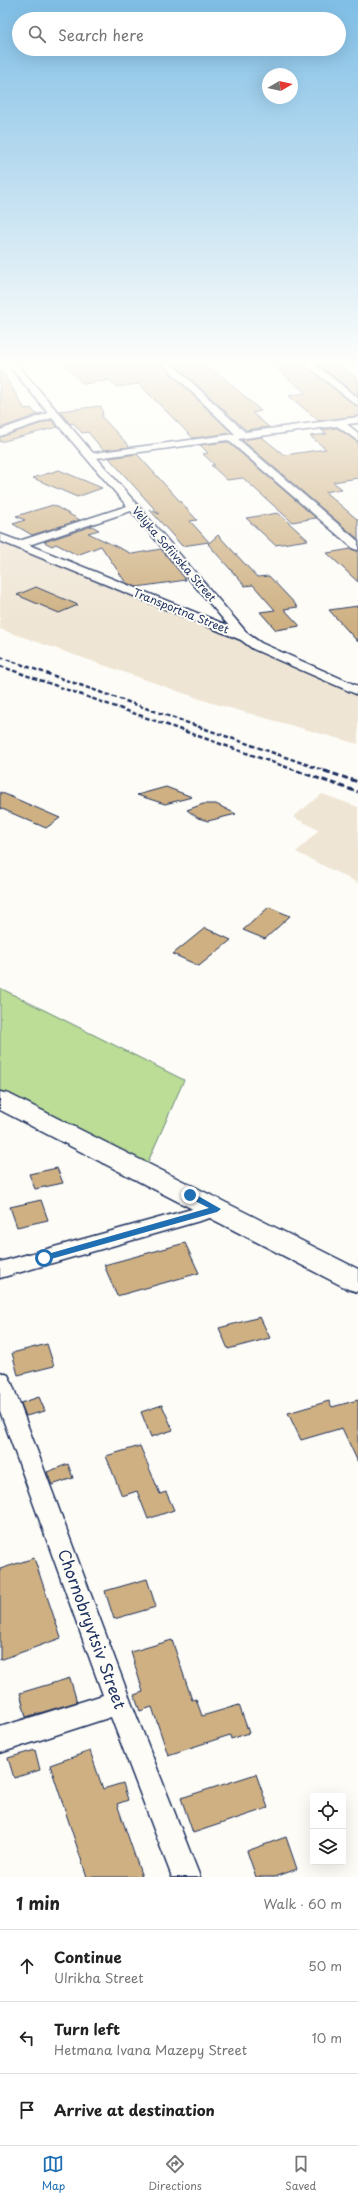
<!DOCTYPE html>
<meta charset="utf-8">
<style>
:root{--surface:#fff;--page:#f6f6f6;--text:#222;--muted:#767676;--line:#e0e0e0;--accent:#1f6fb2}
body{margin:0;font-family:"Playpen Sans",sans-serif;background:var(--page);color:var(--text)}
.controls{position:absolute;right:12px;bottom:12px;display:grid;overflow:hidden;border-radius:4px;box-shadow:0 4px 16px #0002}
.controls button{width:36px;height:36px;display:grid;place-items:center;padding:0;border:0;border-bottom:1px solid var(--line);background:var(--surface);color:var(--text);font:20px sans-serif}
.compass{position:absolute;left:262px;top:68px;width:36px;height:36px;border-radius:50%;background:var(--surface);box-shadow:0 4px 16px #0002;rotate:81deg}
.stop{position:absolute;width:12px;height:12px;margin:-9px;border:3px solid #1f6fb2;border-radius:50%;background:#fff}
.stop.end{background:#1f6fb2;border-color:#fff;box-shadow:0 1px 4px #0008}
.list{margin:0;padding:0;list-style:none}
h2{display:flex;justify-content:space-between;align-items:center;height:52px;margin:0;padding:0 16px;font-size:17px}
h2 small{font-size:13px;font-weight:400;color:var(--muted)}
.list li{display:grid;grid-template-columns:26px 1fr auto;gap:12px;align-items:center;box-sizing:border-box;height:72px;padding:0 16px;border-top:1px solid var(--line)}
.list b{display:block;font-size:15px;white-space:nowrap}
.list p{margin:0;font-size:13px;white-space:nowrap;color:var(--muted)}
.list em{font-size:13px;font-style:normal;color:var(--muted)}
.icon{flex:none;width:22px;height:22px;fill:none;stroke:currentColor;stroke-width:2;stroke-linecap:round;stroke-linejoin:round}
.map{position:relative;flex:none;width:358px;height:1877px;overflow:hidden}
.search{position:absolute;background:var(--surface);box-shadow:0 4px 16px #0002;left:12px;right:12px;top:12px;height:44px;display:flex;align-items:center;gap:10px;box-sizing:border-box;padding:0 14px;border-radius:22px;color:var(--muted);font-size:15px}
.sheet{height:268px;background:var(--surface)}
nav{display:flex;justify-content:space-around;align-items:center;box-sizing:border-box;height:56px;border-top:1px solid var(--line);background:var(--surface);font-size:11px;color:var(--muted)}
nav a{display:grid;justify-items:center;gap:2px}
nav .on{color:var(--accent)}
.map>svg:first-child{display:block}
</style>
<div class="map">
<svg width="358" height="1877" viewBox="0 0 358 1877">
<rect width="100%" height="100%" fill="#fdfcf7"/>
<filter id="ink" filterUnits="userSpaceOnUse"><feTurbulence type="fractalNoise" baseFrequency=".025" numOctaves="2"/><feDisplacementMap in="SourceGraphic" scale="8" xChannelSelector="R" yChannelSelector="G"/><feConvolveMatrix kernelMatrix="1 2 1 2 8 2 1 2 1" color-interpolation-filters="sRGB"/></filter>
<g filter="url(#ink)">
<path fill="#efe5d4" d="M0 537 245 637 358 691V744L212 703 0 629Z
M322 794 358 807V883L296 852 319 830 293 817Z"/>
<path fill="#bbdd96" stroke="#6b867a" d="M0 988 184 1080 143 1173 0 1102Z"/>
<path fill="#ceb082" stroke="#1b2f5e" d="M63 362H129V367L160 363 232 433 193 438 139 384 117 387 110 380 83 384Z
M172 362 204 363 215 373H218L261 411 252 413 269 427 246 430Z
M290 362H301L358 407V416L319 421 289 396 306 393 271 364Z
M315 362H336L358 379V396Z
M0 368 25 409 31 408 36 414 43 413 0 428Z
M101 406 103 415 101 416 130 447 103 450 88 432 82 433 73 423 70 424 59 411Z
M52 420 58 427 0 442V437Z
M337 428 358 442V478L333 482 342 489 325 492 358 520V539L242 440 262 437 284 455 326 449 310 436 327 434 321 430Z
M228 442 316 518 292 522 243 478 227 480 211 465H215L203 454 208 453 200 445Z
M137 454 197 520 190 521 209 542 182 546 149 509 159 514 109 458Z
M59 470 102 488 77 497 33 478Z
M53 505 80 520 32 535 13 524 25 520 16 516Z
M278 513 308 540 275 545 246 518Z
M92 526 99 530 88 533 132 554 161 549 186 580 137 587 126 583 101 546 77 555 56 544 52 546 44 542Z
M218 535 257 577 269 576 298 607 284 609 300 626 276 630 260 612 275 610 253 585 245 586 208 544Z
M351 549 358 551V582L327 553Z
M36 587 78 605 59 613 17 595Z
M358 606V642L329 610Z
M166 787 192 797 165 804 137 795Z
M0 792 60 818 46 828 0 808Z
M203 804H216L236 814 208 821 198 818 187 810Z
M269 907 290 916 265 939 243 930Z
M205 928 231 940 199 966 173 954Z
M57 1168 63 1183 35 1189 29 1174Z
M41 1200 48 1220 17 1227 10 1207Z
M185 1243 199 1273 117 1296 104 1265Z
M260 1317 270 1338 228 1349 219 1328Z
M47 1344 54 1366 18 1375 12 1353Z
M39 1397 45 1411 26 1416 21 1403Z
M358 1400V1462L342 1428 301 1440 288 1413 329 1401 332 1407Z
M162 1405 173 1430 151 1437 141 1412Z
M140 1446 160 1494 166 1492 174 1510 148 1519 137 1491 122 1496 106 1456Z
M68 1464 73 1478 52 1485 47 1472Z
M34 1558 61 1638 0 1660V1569Z
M147 1579 156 1607 114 1619 105 1591Z
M172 1640 192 1700 196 1699 202 1716 239 1705 249 1733 231 1739 230 1735 168 1755 152 1707 140 1711 134 1695 143 1692 131 1652Z
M70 1678 77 1702 26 1717 20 1693Z
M35 1750 40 1770 14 1778 8 1758Z
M90 1751 103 1789 123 1783 128 1800 117 1804 142 1877H87L50 1765Z
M256 1774 268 1808 193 1833 181 1798Z
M286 1837 297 1869 275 1877H256L247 1851Z"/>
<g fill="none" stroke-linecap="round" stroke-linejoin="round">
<g stroke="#1b2f5e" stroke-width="3">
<path id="street" d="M6 362H15L93 453 235 434 161 362H170L245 432 358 417V423L347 424 358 433V441L337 426 238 439 358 541V550L354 549 228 440 97 458 248 634 261 643 358 686V695L253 649 241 640 0 541V534L19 541 127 506 52 418 0 436V430L48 413ZM131 511 229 626 29 545Z
M302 362H312L358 398V406Z
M217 1202 224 1204 227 1209 224 1214 0 1278V1262Z
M0 1372 8 1375 11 1381 131 1702 200 1877H172L111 1717 0 1753V1727L103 1695 0 1411Z"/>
</g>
<g stroke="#1b2f5e" stroke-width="3">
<path id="secondary" d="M0 1092 9 1094 358 1269V1292L348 1289 0 1110Z"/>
</g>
<use href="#street" fill="#fdfcf7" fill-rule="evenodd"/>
<use href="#secondary" fill="#fdfcf7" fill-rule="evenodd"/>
<path stroke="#1b2f5e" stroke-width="2.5" stroke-dasharray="4.5 2.5" stroke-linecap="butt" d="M0 657 328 772
M0 666 300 772"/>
<path stroke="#1b2f5e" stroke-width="3" stroke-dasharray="6 3" stroke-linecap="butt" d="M297 771 358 792
M325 771 358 782"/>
</g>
</g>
<linearGradient id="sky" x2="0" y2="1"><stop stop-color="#7fbee6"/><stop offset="0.58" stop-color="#fefefb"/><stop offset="1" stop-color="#fefefb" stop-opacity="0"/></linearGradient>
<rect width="358" height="625" fill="url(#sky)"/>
<path fill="#1f6fb2" d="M187 1193H193L221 1209 217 1212 44 1261 39 1258 44 1255 209 1208 187 1197Z"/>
<g text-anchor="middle" stroke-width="4" stroke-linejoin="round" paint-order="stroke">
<g font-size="11" fill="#1b2f5e" stroke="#fdfcf7">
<text transform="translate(174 554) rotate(49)" y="4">Velyka Sofiivska Street</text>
<text transform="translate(181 611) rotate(22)" y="4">Transportna Street</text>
</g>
<g font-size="16" fill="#1b2f5e" stroke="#fdfcf7">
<text transform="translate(92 1629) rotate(70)" y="6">Chornobryvtsiv Street</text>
</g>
</g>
</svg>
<div class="controls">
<button><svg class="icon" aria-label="locate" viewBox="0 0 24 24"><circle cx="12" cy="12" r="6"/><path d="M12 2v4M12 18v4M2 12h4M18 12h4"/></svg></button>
<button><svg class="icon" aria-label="layers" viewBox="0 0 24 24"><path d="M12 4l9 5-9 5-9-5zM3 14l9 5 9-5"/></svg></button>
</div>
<svg class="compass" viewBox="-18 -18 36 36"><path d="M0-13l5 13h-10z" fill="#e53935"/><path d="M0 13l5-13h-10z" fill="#767676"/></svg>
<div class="stop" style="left:44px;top:1258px"></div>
<div class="stop end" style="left:190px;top:1195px"></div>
<div class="search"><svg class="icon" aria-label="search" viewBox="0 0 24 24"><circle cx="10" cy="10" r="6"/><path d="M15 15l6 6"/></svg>Search here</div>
</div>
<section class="sheet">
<h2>1 min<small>Walk · 60 m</small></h2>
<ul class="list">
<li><svg class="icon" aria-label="ahead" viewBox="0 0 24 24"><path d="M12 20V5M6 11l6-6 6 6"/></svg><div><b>Continue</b><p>Ulrikha Street</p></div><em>50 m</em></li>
<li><svg class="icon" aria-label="left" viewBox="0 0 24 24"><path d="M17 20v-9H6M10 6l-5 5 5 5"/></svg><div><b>Turn left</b><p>Hetmana Ivana Mazepy Street</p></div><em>10 m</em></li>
<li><svg class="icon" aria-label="arrive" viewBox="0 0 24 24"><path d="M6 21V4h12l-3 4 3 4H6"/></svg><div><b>Arrive at destination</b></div></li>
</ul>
</section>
<nav>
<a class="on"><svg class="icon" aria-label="map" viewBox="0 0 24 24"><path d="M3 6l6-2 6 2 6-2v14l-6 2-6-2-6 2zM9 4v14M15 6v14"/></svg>Map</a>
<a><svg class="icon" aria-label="directions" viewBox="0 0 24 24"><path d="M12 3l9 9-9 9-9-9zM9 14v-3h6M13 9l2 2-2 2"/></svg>Directions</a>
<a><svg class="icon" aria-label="saved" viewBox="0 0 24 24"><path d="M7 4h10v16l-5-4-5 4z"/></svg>Saved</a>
</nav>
